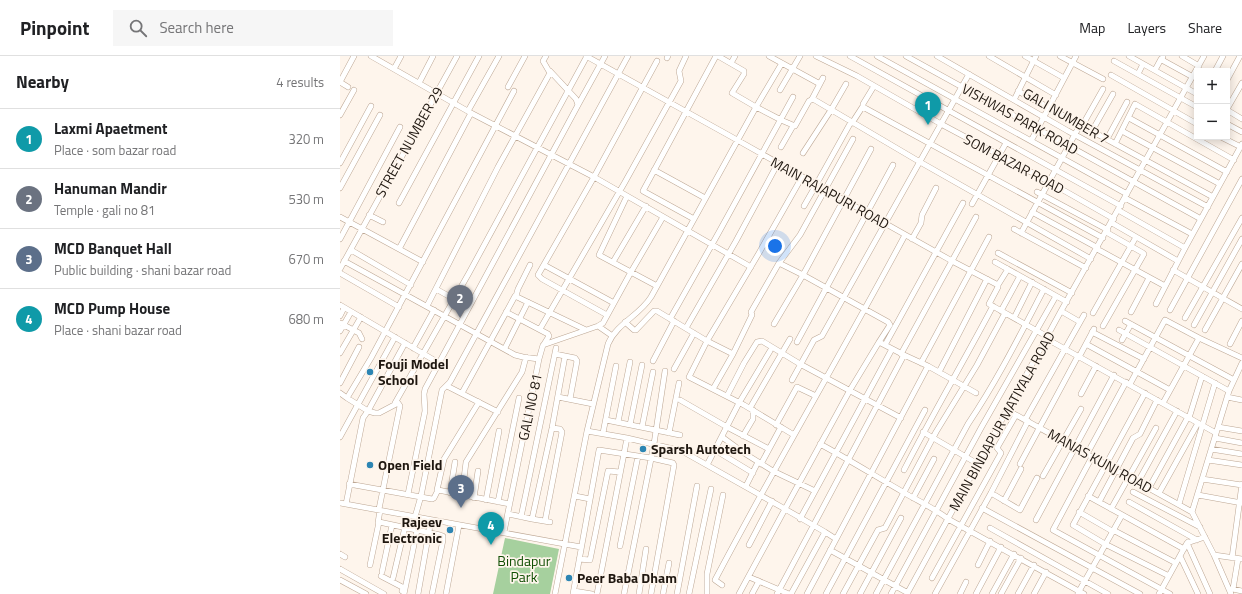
<!DOCTYPE html>
<meta charset="utf-8">
<style>
:root{--surface:#fff;--page:#f6f6f6;--text:#202124;--muted:#757577;--line:#e0e0e0;--accent:#2c85b3}
body{margin:0;font-family:"Titillium Web",sans-serif;background:var(--page);color:var(--text)}
.controls{position:absolute;right:12px;top:12px;display:grid;overflow:hidden;border-radius:0px;box-shadow:0 2px 10px #0003}
.controls button{width:36px;height:36px;display:grid;place-items:center;padding:0;border:0;border-bottom:1px solid var(--line);background:var(--surface);color:var(--text);font:20px sans-serif}
.you{position:absolute;left:435px;top:190px;width:14px;height:14px;margin:-10px;border:3px solid #fff;border-radius:50%;background:#1a73e8;box-shadow:0 0 0 6px #1a73e833}
.badge{display:grid;place-items:center;width:26px;height:26px;border-radius:50%;background:var(--accent);color:#fff;font-size:13px;font-weight:700}
.pin{position:absolute;translate:-50% -33px;filter:drop-shadow(0 1px 2px #0008)}
.pin::after{content:'';position:absolute;top:21px;width:14px;height:12px;background:inherit;clip-path:polygon(0 0,100% 0,50% 100%)}
.list{margin:0;padding:0;list-style:none}
h2{display:flex;justify-content:space-between;align-items:center;height:52px;margin:0;padding:0 16px;font-size:17px}
h2 small{font-size:13px;font-weight:400;color:var(--muted)}
.list li{display:grid;grid-template-columns:26px 1fr auto;gap:12px;align-items:center;box-sizing:border-box;height:60px;padding:0 16px;border-top:1px solid var(--line)}
.list b{display:block;font-size:15px;white-space:nowrap}
.list p{margin:0;font-size:13px;white-space:nowrap;color:var(--muted)}
.list em{font-size:13px;font-style:normal;color:var(--muted)}
.icon{flex:none;width:22px;height:22px;fill:none;stroke:currentColor;stroke-width:2;stroke-linecap:round;stroke-linejoin:round}
.map{position:relative;flex:none;width:902px;height:538px;overflow:hidden}
header{display:flex;align-items:center;gap:24px;box-sizing:border-box;height:56px;padding:0 20px;background:var(--surface);border-bottom:1px solid var(--line)}
header strong{font-size:19px}
nav{display:flex;gap:22px;margin-inline-start:auto;font-size:14px}
.search{width:280px;height:36px;background:var(--page);display:flex;align-items:center;gap:10px;box-sizing:border-box;padding:0 14px;border-radius:0px;color:var(--muted);font-size:15px}
main{display:flex}
aside{flex:1;background:var(--surface)}
.map>svg:first-child{display:block}
</style>
<header>
<strong>Pinpoint</strong>
<div class="search"><svg class="icon" aria-label="search" viewBox="0 0 24 24"><circle cx="10" cy="10" r="6"/><path d="M15 15l6 6"/></svg>Search here</div>
<nav><a>Map</a><a>Layers</a><a>Share</a></nav>
</header>
<main>
<aside>
<h2>Nearby<small>4 results</small></h2>
<ul class="list">
<li><span class="badge" style="background:#0f9aa8">1</span><div><b>Laxmi Apaetment</b><p>Place · som bazar road</p></div><em>320 m</em></li>
<li><span class="badge" style="background:#6b7280">2</span><div><b>Hanuman Mandir</b><p>Temple · gali no 81</p></div><em>530 m</em></li>
<li><span class="badge" style="background:#5c6f8a">3</span><div><b>MCD Banquet Hall</b><p>Public building · shani bazar road</p></div><em>670 m</em></li>
<li><span class="badge" style="background:#0f9aa8">4</span><div><b>MCD Pump House</b><p>Place · shani bazar road</p></div><em>680 m</em></li>
</ul>
</aside>
<div class="map">
<svg width="902" height="538" viewBox="0 0 902 538">
<rect width="100%" height="100%" fill="#fef5ec"/>
<path fill="#a6d09e" d="M165 482 219 493 210 538H153Z"/>
<g fill="none" stroke-linecap="round" stroke-linejoin="round">
<g stroke="#bda794" stroke-width="6">
<path id="minor" d="M31 0 131 57 254 121 411 211
M246 0 390 80 612 205 658 229V231L649 248 708 281
M378 0 404 15V18L392 37 416 51 442 7
M429 0 480 28
M476 0 517 20 601 68 702 122 774 163
M510 0 781 150
M537 0 787 138
M566 0 861 163
M597 0 728 75 868 151
M649 0 716 39
M685 0 724 22
M720 0 763 23
M789 0 857 38
M823 0 822 4 853 21
M842 0 859 10
M327 2 328 0
M774 5 857 51
M391 7 395 0
M54 13 61 0
M815 14 821 3
M875 15 883 0
M798 18 803 8
M771 19 857 68
M887 24 900 0
M0 26 14 0
M0 26 8 31
M79 27 93 0
M534 30 523 48V51L763 182
M168 31 185 0
M440 34 460 0
M678 35 873 141
M472 43 483 22
M674 44 696 0
M238 49 265 0
M887 53 902 27
M887 54 902 63
M128 55 159 0
M0 59 14 34
M789 62 887 116
M512 67 523 50
M887 68 902 76
M742 70 763 33
M752 75 773 38
M782 75 880 128
M881 81 901 91
M767 83 787 46
M691 85 736 0
M775 88 795 48 894 104
M441 91 453 70
M463 97 491 54 506 28
M0 107 31 50
M314 114 365 142
M0 132 40 59
M697 136 768 174
M287 140 259 199 317 230
M785 142 852 178
M59 147 139 0
M632 148 666 87
M464 150 476 129 511 66
M778 154 845 192
M692 156 758 192
M29 159 43 166
M0 161 83 206
M354 163 303 135 376 0
M772 167 838 205
M674 173 746 212
M681 177 740 69
M0 183 60 71
M572 183 581 167 582 159 596 132
M59 193 131 57
M757 193 825 230
M11 194 71 229
M658 197 732 237
M4 205 175 299 183 301 199 303 164 476
M273 206 306 150
M655 206 727 246
M439 207 463 219 548 266 550 269 539 286 564 299 588 310 636 337
M204 209 274 247
M0 213 117 0
M833 214 902 253
M0 217 59 251
M658 229 668 213
M96 233 114 243
M176 240 178 233 190 209
M816 248 845 192 902 88
M0 249 99 307
M87 250 158 111 210 17 203 5 206 0
M830 254 902 123
M661 255 680 220
M721 255 740 266
M166 256 208 278 209 280 204 288
M791 256 809 222
M753 257 796 181
M267 259 202 223 198 219 254 121 317 5
M0 260 4 252
M674 262 692 226
M845 262 902 162
M330 263 379 176 453 41
M785 265 894 324
M285 266 294 274H296L314 255H317L367 285 393 298
M0 267 19 277 22 283
M434 268 463 219 531 93
M854 269 902 183
M258 270 263 267 291 216 323 161
M763 270 804 198 803 197 766 176
M346 272 396 185 438 107
M200 273 285 126 341 25 339 15 346 0
M779 274 889 335
M865 274 902 208
M0 275 11 256
M752 276 804 303
M707 283 876 377
M782 284 791 268
M457 286 553 109
M746 288 830 334
M890 288 902 265
M545 289 623 147
M73 292 94 254
M165 292 188 246
M0 297 21 261
M215 298 235 302 237 305 230 343
M561 298 636 161
M739 301 754 273
M199 303 203 289 258 270 271 279
M313 305 334 265
M581 307 649 181
M334 313 354 277
M599 316 647 223
M452 324 474 284 482 280 629 18
M0 327 19 291
M790 328 825 264 859 282 902 302
M107 330 158 356
M373 333 393 298 412 259 411 256 439 207 460 179 513 83
M0 337 7 342 31 302 174 35
M122 337 175 240 246 274
M805 337 733 469 765 488 829 520
M741 338 756 310
M387 340 404 307 417 286 422 285 460 308 561 362
M218 341 253 348
M887 341 902 344
M7 342 28 355 65 287
M340 344 387 371 429 393
M55 347 129 217 247 0
M823 347 859 282
M410 352 450 283
M667 354 852 456
M849 362 862 320
M266 364 340 379
M685 364 744 259
M278 366 290 306
M290 369 302 309
M436 369 457 331 476 340
M302 371 313 316
M878 371 902 375
M247 375 287 382 342 395 445 453 510 334 539 286
M583 376 638 408
M263 377 276 310
M329 377 339 327
M454 379 404 349 349 321 367 285 419 197 462 121
M403 380 413 363V354
M0 381 55 281
M382 381 404 397 433 415 475 435
M875 382 902 387
M480 388C508 403 535 420 563 436 578 445 594 452 608 463L744 538
M871 393 902 398
M375 394 413 417
M747 398 786 326
M752 401 713 474 830 538
M868 404 902 409
M421 408 441 371
M680 408 738 300
M367 409 399 347 430 295
M564 414C592 359 624 305 653 250
M703 420 741 353
M862 423 902 429
M798 426 837 355
M9 428 92 443 94 442 98 434 170 448
M406 430 418 406
M809 432 848 361
M97 434 104 403 139 346
M793 436 860 471
M110 437 115 406
M651 437 680 454 697 422
M819 437 858 367
M68 438 85 355 84 338 85 333 238 49 236 43 210 15
M122 439 126 406 182 316 186 301
M858 439 902 447
M235 440 250 443
M748 440 844 493
M134 442 138 415
M573 442 594 403
M146 444 159 375
M664 445 681 413
M158 446 179 342
M759 446 793 382 800 378 817 344
M789 446 857 484
M0 447 241 491
M6 448 23 362 28 355 35 357H39L58 347 60 350 39 453
M839 448 875 327
M642 452 800 538
M771 453 816 372
M739 456 772 475
M168 458 192 463 212 372 225 300
M75 461 81 440 102 334 110 326 288 0
M181 461 216 292
M192 463 210 466
M460 463 552 293
M696 464 774 319
M205 465 222 376 220 373 212 372
M38 467 40 454
M650 472 768 538
M773 474 836 507
M848 486 847 487 870 538
M409 489 432 445
M280 490 298 400
M490 494 568 537
M0 498 5 501
M874 499 902 503
M840 500 858 538
M892 502 902 428
M239 503 250 504 268 415 280 416
M898 503 893 533 902 535
M30 509 39 466 100 479 103 480V484L92 538
M638 509 650 485
M0 513 44 538
M42 516 52 469
M41 520 64 532 62 535
M409 521 449 538
M53 522 65 471
M592 522 661 397 657 392 676 359
M0 524 26 538
M382 529 375 524C436 408 503 295 565 179
M234 535 252 538
M738 537 782 459
M64 538 77 474
M78 538 91 464
M106 538 119 469
M215 538 247 375 268 288C277 267 299 260 311 241L416 51 441 64 455 70 469 45 473 43 580 106 751 203
M233 538 259 394 311 402 333 407 334 409 311 538
M257 538 287 382
M284 538 314 388 325 315
M299 538 306 493
M323 538 329 507
M337 538 357 430
M349 538 371 433
M367 538V518L383 439
M399 538 445 453 485 476
M412 538 419 525
M437 538 564 299
M451 538 485 476 496 483
M467 538 588 310
M486 538 585 354
M503 538 538 474 545 472 596 376 637 309 665 257
M520 538 561 462
M536 538 628 368C657 325 680 279 704 233
M551 538 641 372 716 240
M567 538 721 255 864 0
M595 538 651 437 688 365
M620 538 626 526
M636 538 661 491
M652 538 674 498
M661 538 681 502
M678 538 694 509
M694 538 706 516
M819 538 847 487 865 481
M891 538 874 499 852 456 889 335 902 307"/>
</g>
<use href="#minor" stroke="#fff" stroke-width="5"/>
</g>
<g fill="#2c85b3" stroke="#fef5ec" stroke-width="1.5">
<circle cx="30" cy="316" r="4"/>
<circle cx="303" cy="393" r="4"/>
<circle cx="30" cy="409" r="4"/>
<circle cx="110" cy="474" r="4"/>
<circle cx="229" cy="522" r="4"/>
</g>
<g text-anchor="middle" stroke-width="3.5" stroke-linejoin="round" paint-order="stroke">
<g font-size="14" fill="#1f1710" stroke="#fef5ec">
<text transform="translate(726 60) rotate(30)" y="5">GALI NUMBER 7</text>
<text transform="translate(680 63) rotate(29)" y="5">VISHWAS PARK ROAD</text>
<text transform="translate(69 86) rotate(-61)" y="5">STREET NUMBER 29</text>
<text transform="translate(674 108) rotate(28)" y="5">SOM BAZAR ROAD</text>
<text transform="translate(490 137) rotate(29)" y="5">MAIN RAJAPURI ROAD</text>
<text transform="translate(190 351) rotate(-78)" y="5">GALI NO 81</text>
<text transform="translate(662 365) rotate(-61)" y="5">MAIN BINDAPUR MATIYALA ROAD</text>
<text transform="translate(760 405) rotate(29)" y="5">MANAS KUNJ ROAD</text>
</g>
<g font-size="14" font-weight="bold" fill="#1f1710" stroke="#fef5ec" text-anchor="start">
<text x="38" y="313">Fouji Model<tspan x="38" dy="16">School</tspan></text>
<text x="311" y="398">Sparsh Autotech</text>
<text x="38" y="414">Open Field</text>
<text x="102" y="471" text-anchor="end">Rajeev<tspan x="102" dy="16">Electronic</tspan></text>
<text x="237" y="527">Peer Baba Dham</text>
</g>
<g font-size="14" fill="#114f04" stroke="#fef5ec">
<text x="184" y="510">Bindapur<tspan x="184" dy="16">Park</tspan></text>
</g>
</g>
</svg>
<div class="controls">
<button>+</button>
<button>−</button>
</div>
<div class="you"></div>
<div class="pin badge" style="left:588px;top:69px;background:#0f9aa8">1</div>
<div class="pin badge" style="left:120px;top:262px;background:#6b7280">2</div>
<div class="pin badge" style="left:121px;top:452px;background:#5c6f8a">3</div>
<div class="pin badge" style="left:151px;top:489px;background:#0f9aa8">4</div>
</div>
</main>
